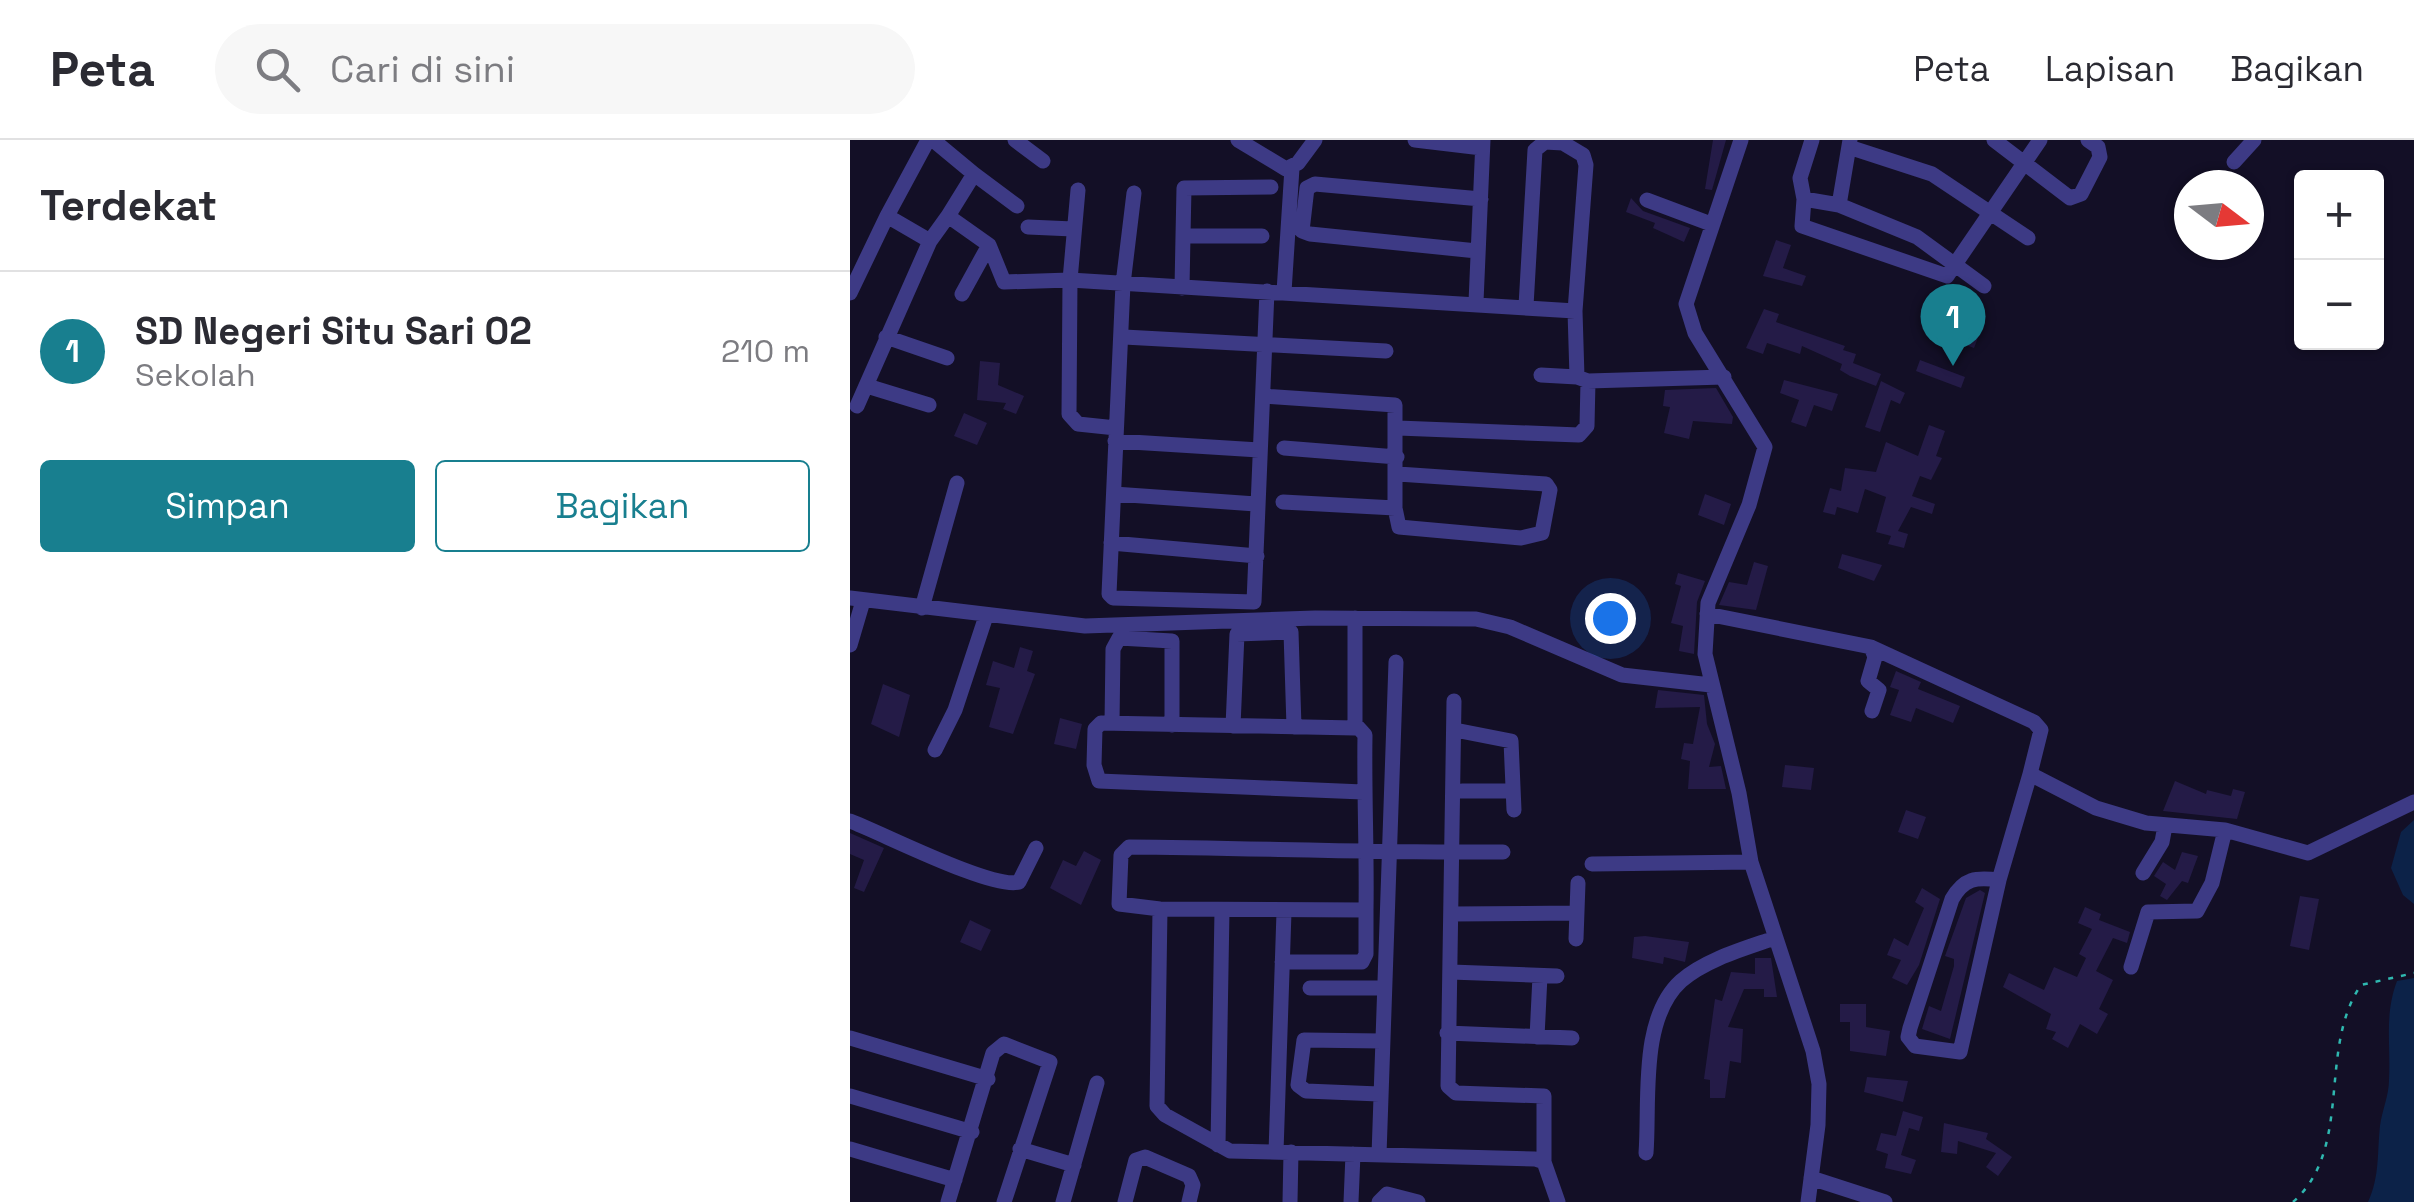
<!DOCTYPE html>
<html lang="id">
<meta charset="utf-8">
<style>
:root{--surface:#fff;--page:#f7f7f7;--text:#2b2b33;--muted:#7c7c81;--line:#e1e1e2;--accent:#187f8f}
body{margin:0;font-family:"Space Grotesk",sans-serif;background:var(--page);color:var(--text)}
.controls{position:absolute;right:30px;top:30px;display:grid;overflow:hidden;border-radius:10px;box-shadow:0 2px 8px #0004}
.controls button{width:90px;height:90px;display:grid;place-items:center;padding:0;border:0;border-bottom:2px solid var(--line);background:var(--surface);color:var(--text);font:50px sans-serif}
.compass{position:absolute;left:1324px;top:30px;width:90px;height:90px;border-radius:50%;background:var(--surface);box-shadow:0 2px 8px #0004;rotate:106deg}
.you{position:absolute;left:760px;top:478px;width:35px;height:35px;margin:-25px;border:8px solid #fff;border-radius:50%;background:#1a73e8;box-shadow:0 0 0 15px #1a73e833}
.badge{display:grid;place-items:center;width:65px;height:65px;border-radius:50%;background:var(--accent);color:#fff;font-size:32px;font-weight:700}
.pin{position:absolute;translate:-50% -82px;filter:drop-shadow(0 2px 5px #0008)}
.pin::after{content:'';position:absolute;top:52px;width:35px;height:30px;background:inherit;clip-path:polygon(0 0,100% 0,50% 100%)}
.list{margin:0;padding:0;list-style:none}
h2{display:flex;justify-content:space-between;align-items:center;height:130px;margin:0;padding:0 40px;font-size:42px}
h2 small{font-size:32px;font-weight:400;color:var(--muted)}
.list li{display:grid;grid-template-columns:65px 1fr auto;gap:30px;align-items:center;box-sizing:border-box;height:160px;padding:0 40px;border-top:2px solid var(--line)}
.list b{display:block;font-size:38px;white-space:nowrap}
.list p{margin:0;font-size:32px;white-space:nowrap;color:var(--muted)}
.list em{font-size:32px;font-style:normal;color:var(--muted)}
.actions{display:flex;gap:20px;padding:30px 40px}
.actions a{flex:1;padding:22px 0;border:2px solid var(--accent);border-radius:10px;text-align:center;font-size:35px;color:var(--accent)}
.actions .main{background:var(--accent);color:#fff}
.icon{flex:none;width:55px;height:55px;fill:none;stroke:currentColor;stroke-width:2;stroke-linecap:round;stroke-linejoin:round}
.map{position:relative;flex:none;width:1564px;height:1062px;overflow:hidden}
header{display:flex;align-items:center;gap:60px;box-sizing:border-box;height:140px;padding:0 50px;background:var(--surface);border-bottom:2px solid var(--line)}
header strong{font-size:48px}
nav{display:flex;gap:55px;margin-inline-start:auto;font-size:35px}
.search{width:700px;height:90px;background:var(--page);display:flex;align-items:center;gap:25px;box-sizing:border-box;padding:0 35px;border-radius:55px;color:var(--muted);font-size:38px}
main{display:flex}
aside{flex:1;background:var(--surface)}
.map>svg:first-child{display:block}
</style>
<header>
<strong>Peta</strong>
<div class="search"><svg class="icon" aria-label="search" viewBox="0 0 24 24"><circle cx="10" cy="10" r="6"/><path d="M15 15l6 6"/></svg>Cari di sini</div>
<nav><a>Peta</a><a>Lapisan</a><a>Bagikan</a></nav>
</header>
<main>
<aside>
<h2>Terdekat<small></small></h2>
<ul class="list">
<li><span class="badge">1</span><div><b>SD Negeri Situ Sari 02</b><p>Sekolah</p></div><em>210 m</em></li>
</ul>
<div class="actions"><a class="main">Simpan</a><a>Bagikan</a></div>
</aside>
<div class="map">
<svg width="1564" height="1062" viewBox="0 0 1564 1062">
<rect width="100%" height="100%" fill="#130f26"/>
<path fill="#0c2248" d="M1564 680V764L1553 755 1541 728 1551 692Z
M1564 838V1062H1518C1530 1036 1527 1013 1530 986 1532 971 1539 955 1539 940 1541 904 1534 876 1547 841Z"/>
<path fill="#241b47" d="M863 0H876L862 50 855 49Z
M781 58 793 71 840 88 834 102 803 88 805 83 776 72Z
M926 100 941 105 933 128 956 136 952 146 913 136Z
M1076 168 1132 187 1124 208 1079 191 1082 181 1072 177Z
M914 169 929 174 926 182 995 206 993 210 1006 214 1003 223 1031 234 1026 246 1000 236 990 230 992 224 952 206 950 214 917 203 913 214 896 208Z
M1070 220 1115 237 1111 248 1066 231Z
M130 221 150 223 148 245 174 256 166 274 153 269 156 263 127 260Z
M934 240 988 254 982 271 964 265 956 287 941 282 949 260 930 253Z
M1031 241 1055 253 1050 264 1041 260 1030 292 1015 287Z
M866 248 883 277 882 284 843 281 839 299 814 293 820 267 813 266 815 250Z
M114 273 137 283 127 305 104 296Z
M1079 285 1095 291 1086 316 1092 318 1081 340 1070 336 1062 356 1085 364 1082 374 1061 367 1048 391 1058 394 1054 408 1038 404 1041 396 1026 392 1036 357 1015 349 1008 373 987 367 985 375 973 372 980 348 991 351 995 328 1026 332 1036 302 1068 316Z
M855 354 881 364 874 385 848 375Z
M992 414 1032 425 1024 441 988 428Z
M904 422 918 426 906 470 869 465 879 442 897 445Z
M828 433 855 441 847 462 844 514 829 511 833 486 821 483 831 446 825 444Z
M170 507 183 511 177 531 185 534 163 594 139 587 150 548 136 545 143 521 164 528Z
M1046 531 1071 542 1068 549 1110 566 1103 583 1066 568 1061 582 1040 575 1049 550 1040 547Z
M33 544 60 555 49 597 21 584Z
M808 550 854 555 857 584 865 604 859 627 871 626 876 649H838L840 621 831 619 834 603 843 604 850 567 805 568Z
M210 578 232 584 226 609 204 604Z
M935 625 964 628 961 650 932 647Z
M1325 641 1356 654 1357 650 1381 656 1383 649 1395 652 1387 679 1313 671Z
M1056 670 1076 677 1068 699 1048 692Z
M0 693 34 708 14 752 4 748 14 720 0 714Z
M234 711 251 720 231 765 200 748 213 720 226 726Z
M1332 712 1348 716 1338 743 1332 741 1317 760 1310 756 1316 744 1304 736 1313 722 1325 730Z
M1072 748 1090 759 1069 825 1057 845 1042 838 1051 820 1037 815 1044 798 1058 806 1074 768 1065 762Z
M1130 750 1135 753 1100 899 1072 889 1079 866 1091 871 1104 826V819L1095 816 1116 758Z
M1450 756 1469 759 1459 810 1440 806Z
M1235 767 1251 774 1249 780 1280 792 1277 803 1263 798 1246 831 1263 840 1249 869 1258 874 1247 894 1230 884 1218 908 1202 899 1206 892 1196 889 1201 874 1153 847 1159 833 1194 850 1204 827 1227 837 1236 818 1229 814 1242 789 1228 783Z
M120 780 141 790 131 811 110 802Z
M795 796 839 802 835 822 814 817 813 824 782 818 784 797Z
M905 818H921L927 857H914V849H894L878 887 893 889 891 923 880 921 875 958H860V940L854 939 865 859 872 861 881 832 905 834Z
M990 864H1016V887L1040 891 1036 916 1000 911V882H990Z
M1017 937 1058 941 1053 962 1014 952Z
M1053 971 1073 977 1069 991 1059 988 1051 1015 1066 1020 1061 1034 1035 1028 1038 1014 1026 1010 1031 993 1046 996Z
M1094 983 1138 993 1136 999 1162 1017 1148 1036 1136 1027 1146 1013 1108 1001 1107 1014 1091 1012Z"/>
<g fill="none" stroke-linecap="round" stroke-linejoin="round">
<path stroke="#2fb8b0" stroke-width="2.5" stroke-dasharray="5 8" stroke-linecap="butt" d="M1443 1062C1504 1008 1467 909 1511 845L1564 833"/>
<path stroke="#3d3a85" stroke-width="15" d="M83 0 124 34 98 76
M165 0 193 21
M388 0 436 29 448 23 465 0
M565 0 632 8
M891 0 836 164 845 193 915 307 899 365 858 463 855 514 889 653 901 722 963 911 969 944 968 985 958 1062
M1000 0 989 65 954 59 952 86 1097 136 1190 0
M1144 0 1220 58 1231 54 1250 17 1248 7 1238 0
M999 7 1082 34 1178 98
M1384 22 1404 0
M124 34 167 66
M228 50 220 140 219 274 228 284 266 288
M284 53 273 144 259 454 263 458 404 462 417 151
M954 59 950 38 962 0
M797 60 861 84
M989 65 1067 97 1134 146
M37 76 78 0
M178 87 223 89
M333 96 334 48 421 47
M627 111 460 94 452 91 457 48 465 44 631 59
M332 148 333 96H412
M434 152 442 28
M0 153 37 76 80 101
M112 154 139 105
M626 162 633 0
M676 166 685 10 695 2 713 3 733 15 736 25 725 171
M36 197 97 218
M274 197 536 211
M691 235 727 237
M17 246 79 265
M414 256 545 265V368L549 387 671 398 692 393 700 350 696 344 548 334
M7 266 80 101 98 76 139 105 154 142 220 140 725 171 727 237 738 241 874 237
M548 288 729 295 737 286 738 241
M265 301 409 310
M434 308 547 317
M264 354 406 364
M433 362 545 368
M261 403 407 416
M0 458 235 486 465 478 626 479 660 487 772 535 861 545
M72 468 107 343
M857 474 1021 507 1184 582 1191 590 1180 634 1246 668 1296 683 1375 690 1458 713 1564 662
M505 478V584L515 595C514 654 517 712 516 770L310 769 269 764 271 715 279 707C404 708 528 713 653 712
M0 505 13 461
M1021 507 1025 517 1018 541 1029 550 1022 571
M604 561 598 946 606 953 694 956V1022
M262 583 263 509 269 498 322 501V585
M383 586 387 494 441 492 444 587
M505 588 251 583 245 589 244 625 249 641 513 652
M605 590 661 601 664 670
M85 610 105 570 136 476
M612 651H662
M0 681C32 693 143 750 169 742L186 708
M742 724 901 722
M1293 733 1312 702 1315 686
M1149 740C1126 737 1114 738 1102 759L1060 888 1058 897 1065 906 1110 912 1149 740 1180 634
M310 769 307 966 315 975 380 1011 685 1019 694 1022 708 1062
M602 774 727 773
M726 799 728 743
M432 822H512L516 814V770
M1281 827 1298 772 1347 771 1362 743 1375 690
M601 832 707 836
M460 848H533
M597 893 722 898
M687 897 690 836
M0 898 138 939
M529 954 456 951 448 945 454 900 532 901
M0 956 122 992
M368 1005 372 770
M0 1009 105 1040
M170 1009 224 1025
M426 1012 434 772
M796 1013C800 962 789 879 831 841 855 820 893 809 922 799
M529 1015 546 522
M961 1038 1035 1062
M98 1062 143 913 154 904 200 922 154 1062
M213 1062 247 943
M275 1062 286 1020 295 1017 339 1036 343 1045 339 1062
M440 1062 441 1012
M501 1062 503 1014
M529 1062 537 1054 568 1062"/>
</g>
</svg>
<div class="controls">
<button>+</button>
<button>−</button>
</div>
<svg class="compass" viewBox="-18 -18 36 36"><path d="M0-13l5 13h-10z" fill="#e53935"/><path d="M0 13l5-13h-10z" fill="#7c7c81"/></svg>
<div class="you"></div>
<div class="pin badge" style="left:1103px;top:226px">1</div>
</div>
</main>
